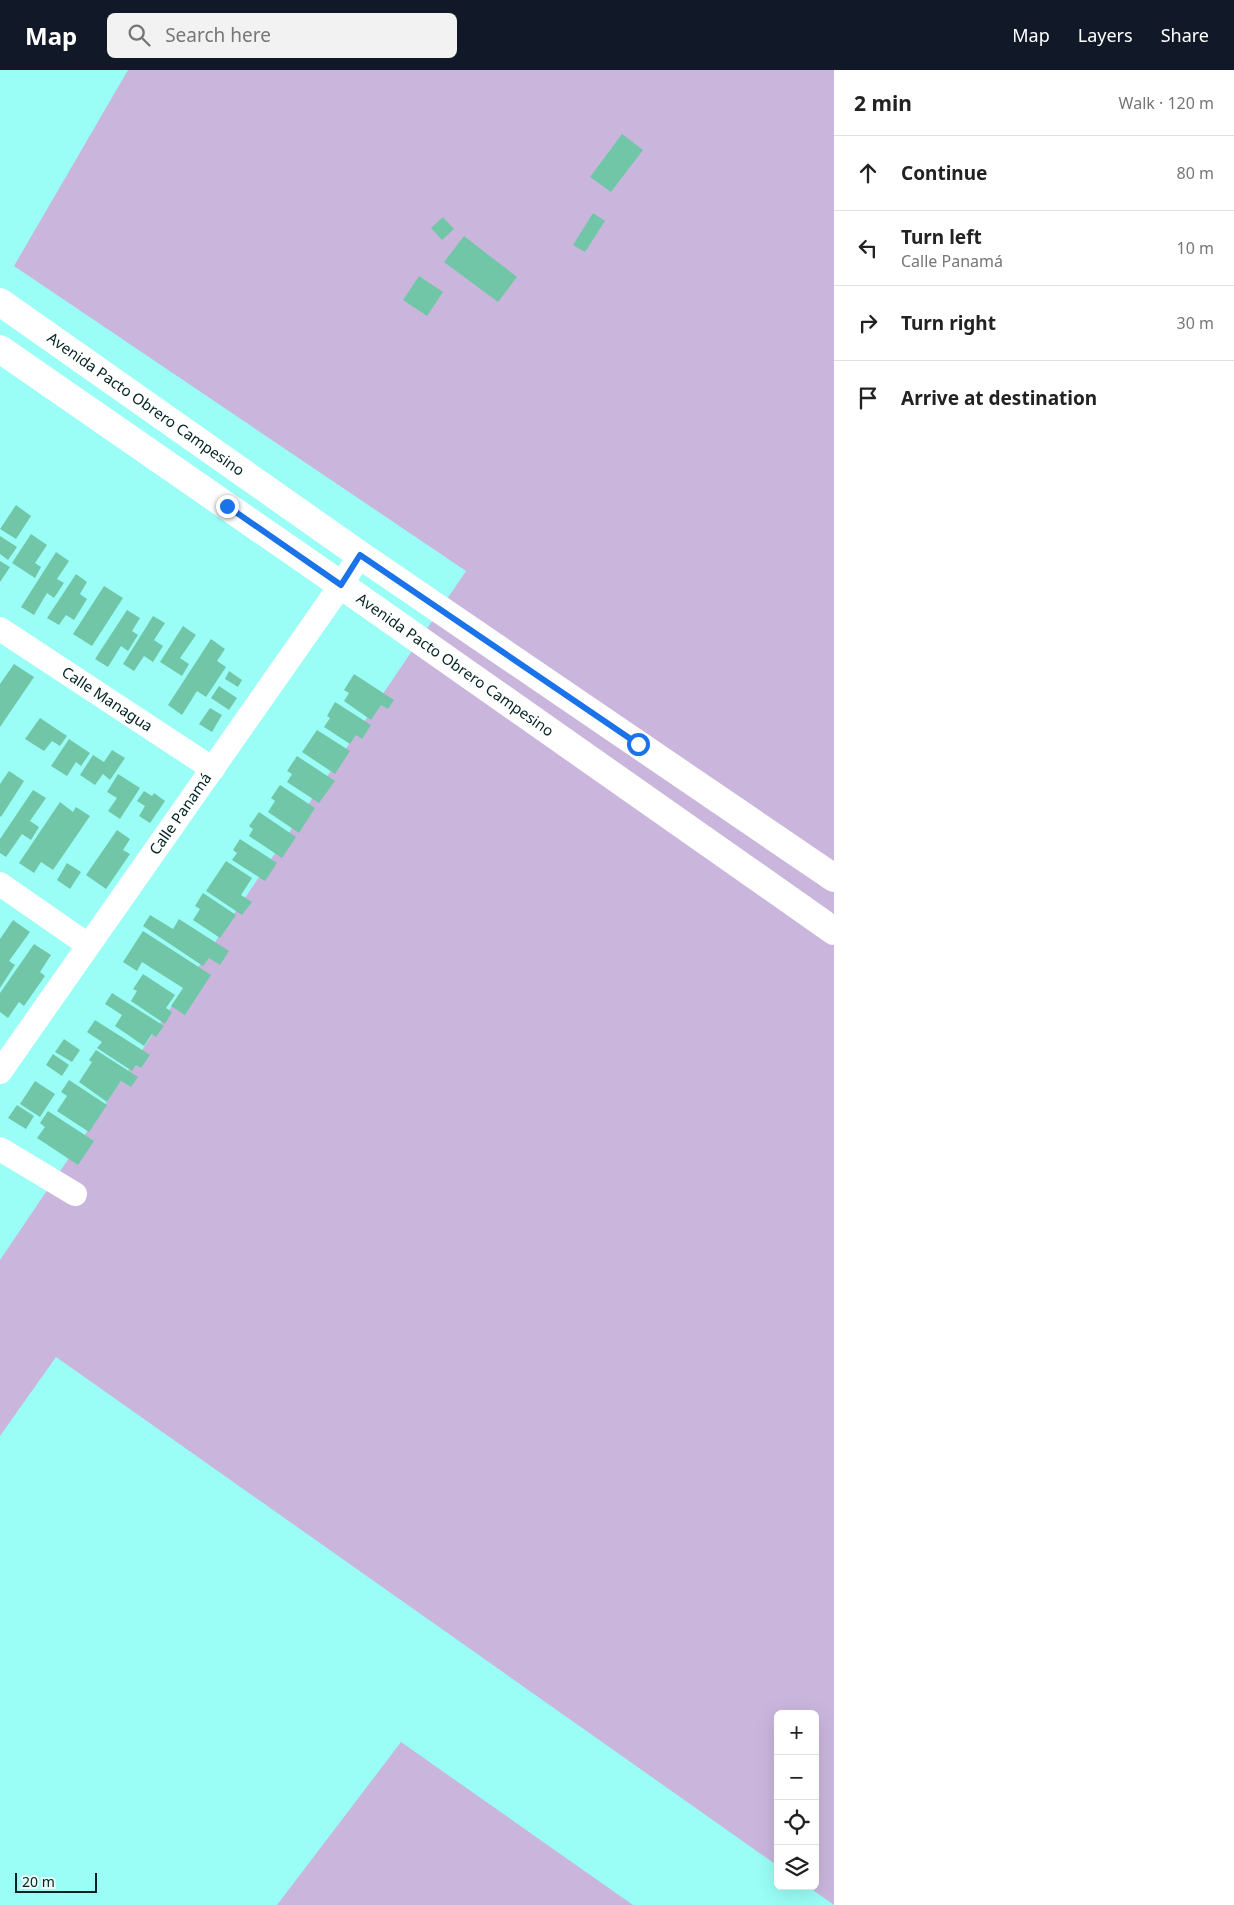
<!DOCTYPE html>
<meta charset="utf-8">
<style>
:root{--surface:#fff;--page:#f2f2f2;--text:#222;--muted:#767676;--line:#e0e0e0;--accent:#111827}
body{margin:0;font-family:"Noto Sans",sans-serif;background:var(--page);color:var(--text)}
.controls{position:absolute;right:15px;bottom:15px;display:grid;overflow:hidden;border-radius:8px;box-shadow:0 5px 20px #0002}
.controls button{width:45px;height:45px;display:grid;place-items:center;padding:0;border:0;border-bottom:1px solid var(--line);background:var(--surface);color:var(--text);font:25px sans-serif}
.scale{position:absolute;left:15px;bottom:12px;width:82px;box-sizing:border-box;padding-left:5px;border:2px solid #022321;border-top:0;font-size:14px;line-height:18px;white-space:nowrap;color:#022321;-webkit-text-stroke:4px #e9fbf9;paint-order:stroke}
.stop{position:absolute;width:15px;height:15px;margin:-11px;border:4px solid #1a73e8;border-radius:50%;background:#fff}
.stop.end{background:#1a73e8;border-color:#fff;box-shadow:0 1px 5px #0008}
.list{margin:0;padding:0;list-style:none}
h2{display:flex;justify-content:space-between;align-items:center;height:65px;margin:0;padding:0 20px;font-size:21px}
h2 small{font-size:16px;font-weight:400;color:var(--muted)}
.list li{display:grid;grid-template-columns:32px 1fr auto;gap:15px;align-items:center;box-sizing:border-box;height:75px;padding:0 20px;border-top:1px solid var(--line)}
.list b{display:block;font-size:19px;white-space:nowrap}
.list p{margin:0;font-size:16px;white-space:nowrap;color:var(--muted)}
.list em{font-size:16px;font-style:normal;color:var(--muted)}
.icon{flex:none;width:28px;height:28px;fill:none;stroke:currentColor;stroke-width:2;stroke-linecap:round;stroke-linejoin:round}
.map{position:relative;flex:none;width:834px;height:1835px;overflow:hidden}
header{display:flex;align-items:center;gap:30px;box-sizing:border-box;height:70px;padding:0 25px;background:var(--accent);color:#fff}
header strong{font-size:24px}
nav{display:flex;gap:28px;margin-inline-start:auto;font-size:18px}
.search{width:350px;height:45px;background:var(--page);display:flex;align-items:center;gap:12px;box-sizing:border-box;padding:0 18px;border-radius:8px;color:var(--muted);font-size:19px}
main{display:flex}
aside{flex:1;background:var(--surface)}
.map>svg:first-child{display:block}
</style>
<header>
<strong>Map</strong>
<div class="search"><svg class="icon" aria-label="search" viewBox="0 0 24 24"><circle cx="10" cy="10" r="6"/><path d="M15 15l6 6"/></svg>Search here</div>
<nav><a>Map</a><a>Layers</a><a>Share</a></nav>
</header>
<main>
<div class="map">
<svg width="834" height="1835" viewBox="0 0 834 1835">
<rect width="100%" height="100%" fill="#9afef6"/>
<path fill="#cab6dd" d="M128 0H834V1835L807 1816H815V1644H778V1796L56 1287 0 1366V1190L466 501 14 196Z
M401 1672 633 1835H277Z"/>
<path fill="#71c6a8" d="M622 64 643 80 611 122 590 107Z
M593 143 605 151 585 182 573 175Z
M443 147 454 159 442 170 431 158Z
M464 166 517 207 498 232 444 192Z
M419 206 443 222 427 246 403 230Z
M16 435 31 446 16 469 0 459Z
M31 464 47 475 35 493 41 497 35 508 12 493Z
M0 466 17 477 8 490 0 484Z
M56 482 69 491 57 509 64 513 54 528 47 523 34 545 21 537Z
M0 491 10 497 0 512Z
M76 504 87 512 80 524 87 529 74 550 66 545 59 555 47 548Z
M104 516 123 528 92 576 73 564Z
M127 540 140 548 132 561 138 565 128 581 121 576 108 597 95 589Z
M153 546 165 553 154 570 163 576 153 592 144 586 134 601 123 594Z
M183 556 196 565 180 588 189 594 182 606 160 592Z
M211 569 225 579 217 591 226 597 206 627 197 621 182 645 168 635Z
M14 594 34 607 0 657V614Z
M229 601 242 610 238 617 225 609Z
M354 604 394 630 388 639 381 635 371 650 344 631 349 623 344 620Z
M219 616 237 628 229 640 211 628Z
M335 632 371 655 362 669 356 665 350 674 324 657 330 648 327 646Z
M210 638 222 645 212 662 199 654Z
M40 648 67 666 60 676 52 671 44 681 25 669Z
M317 660 350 681 335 704 302 682Z
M69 669 90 683 81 696 76 692 67 706 51 696Z
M112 680 125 688 110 710 103 704 95 715 80 705 93 685 104 692Z
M297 686 335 711 319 733 287 712 292 704 287 701Z
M9 701 24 711 1 747 0 746V714Z
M118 704 140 718 120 749 108 741 117 728 107 722Z
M280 715 315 738 299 763 268 742 275 731 271 728Z
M33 720 46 728 30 751 39 757 31 770 22 764 6 787 0 783V769Z
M144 721 152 726 154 723 165 731 150 753 139 746 145 736 137 731Z
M60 732 73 742 76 737 90 746 53 800 41 792 34 803 19 793Z
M259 742 296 767 282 788 249 766 253 759 249 756Z
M117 760 130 769 123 780 130 784 106 819 86 805Z
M240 769 277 793 265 811 232 790 237 783 233 780Z
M226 791 252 808 241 825 252 832 242 845 206 821Z
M67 793 81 802 70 819 57 810Z
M203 823 236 845 220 868 193 850 200 839 195 836Z
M150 845 173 859 179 849 229 881 220 895 209 888 203 896 143 856Z
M13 850 30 862 9 891 15 895 0 918V869Z
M143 861 211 905 185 945 171 936 183 918 142 892 137 901 123 892Z
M34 874 51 885 40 902 45 906 24 936 19 932 8 948 0 942V923Z
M143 904 175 925 166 938 172 942 165 954 131 931 137 921 133 919Z
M112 923 164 956 156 967 152 964 144 976 115 956 122 945 105 934Z
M95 950 150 985 141 998 136 995 132 1001 97 978 102 972 87 962Z
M64 969 80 980 72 992 55 982Z
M96 980 138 1007 131 1017 121 1011 107 1032 79 1012 92 992 89 990Z
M53 984 69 995 62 1006 46 995Z
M69 1010 107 1035 89 1062 57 1041 67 1026 61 1022Z
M35 1011 55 1024 40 1047 20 1034Z
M17 1035 34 1046 26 1059 8 1048Z
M48 1041 94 1071 78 1095 37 1068 45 1057 40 1053Z"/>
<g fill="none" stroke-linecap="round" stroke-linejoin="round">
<g stroke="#fff" stroke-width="24">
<path id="s1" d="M0 559 213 699"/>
<path d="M0 814 88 875"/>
<path id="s2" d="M0 1002 341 515 360 485"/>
<path d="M0 1079 75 1124"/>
</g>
<g stroke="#fff" stroke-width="28">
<path id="s3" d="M0 232 360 485 834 808"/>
<path id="s4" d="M0 279 341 515 834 861"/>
</g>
</g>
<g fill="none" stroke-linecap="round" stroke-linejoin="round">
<path stroke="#1a73e8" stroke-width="6" d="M227 436 341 515 360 485 638 674"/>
</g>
<g text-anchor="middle" stroke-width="4" stroke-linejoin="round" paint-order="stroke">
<g font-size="15" fill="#022321" stroke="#e9fbf9">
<text dy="5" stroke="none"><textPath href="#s3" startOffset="178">Avenida Pacto Obrero Campesino</textPath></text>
<text dy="5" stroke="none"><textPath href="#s4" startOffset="554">Avenida Pacto Obrero Campesino</textPath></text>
<text dy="5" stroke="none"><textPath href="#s1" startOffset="128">Calle Managua</textPath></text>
<text dy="5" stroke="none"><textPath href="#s2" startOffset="315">Calle Panamá</textPath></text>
</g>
</g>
</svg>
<div class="controls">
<button>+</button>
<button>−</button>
<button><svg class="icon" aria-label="locate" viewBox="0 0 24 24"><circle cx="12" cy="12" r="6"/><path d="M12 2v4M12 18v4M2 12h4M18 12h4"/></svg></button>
<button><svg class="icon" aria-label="layers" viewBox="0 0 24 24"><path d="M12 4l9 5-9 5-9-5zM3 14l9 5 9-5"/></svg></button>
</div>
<div class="scale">20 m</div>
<div class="stop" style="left:638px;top:674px"></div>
<div class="stop end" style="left:227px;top:436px"></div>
</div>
<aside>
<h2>2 min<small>Walk · 120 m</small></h2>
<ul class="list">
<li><svg class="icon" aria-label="ahead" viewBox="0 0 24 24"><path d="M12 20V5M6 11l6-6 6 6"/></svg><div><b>Continue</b></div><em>80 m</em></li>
<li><svg class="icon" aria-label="left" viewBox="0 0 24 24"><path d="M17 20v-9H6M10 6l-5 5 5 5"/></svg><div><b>Turn left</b><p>Calle Panamá</p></div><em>10 m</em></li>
<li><svg class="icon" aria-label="right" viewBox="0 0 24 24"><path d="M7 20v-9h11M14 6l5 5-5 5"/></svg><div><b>Turn right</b></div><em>30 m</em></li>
<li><svg class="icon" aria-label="arrive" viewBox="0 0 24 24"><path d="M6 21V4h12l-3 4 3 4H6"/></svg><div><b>Arrive at destination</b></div></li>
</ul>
</aside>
</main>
